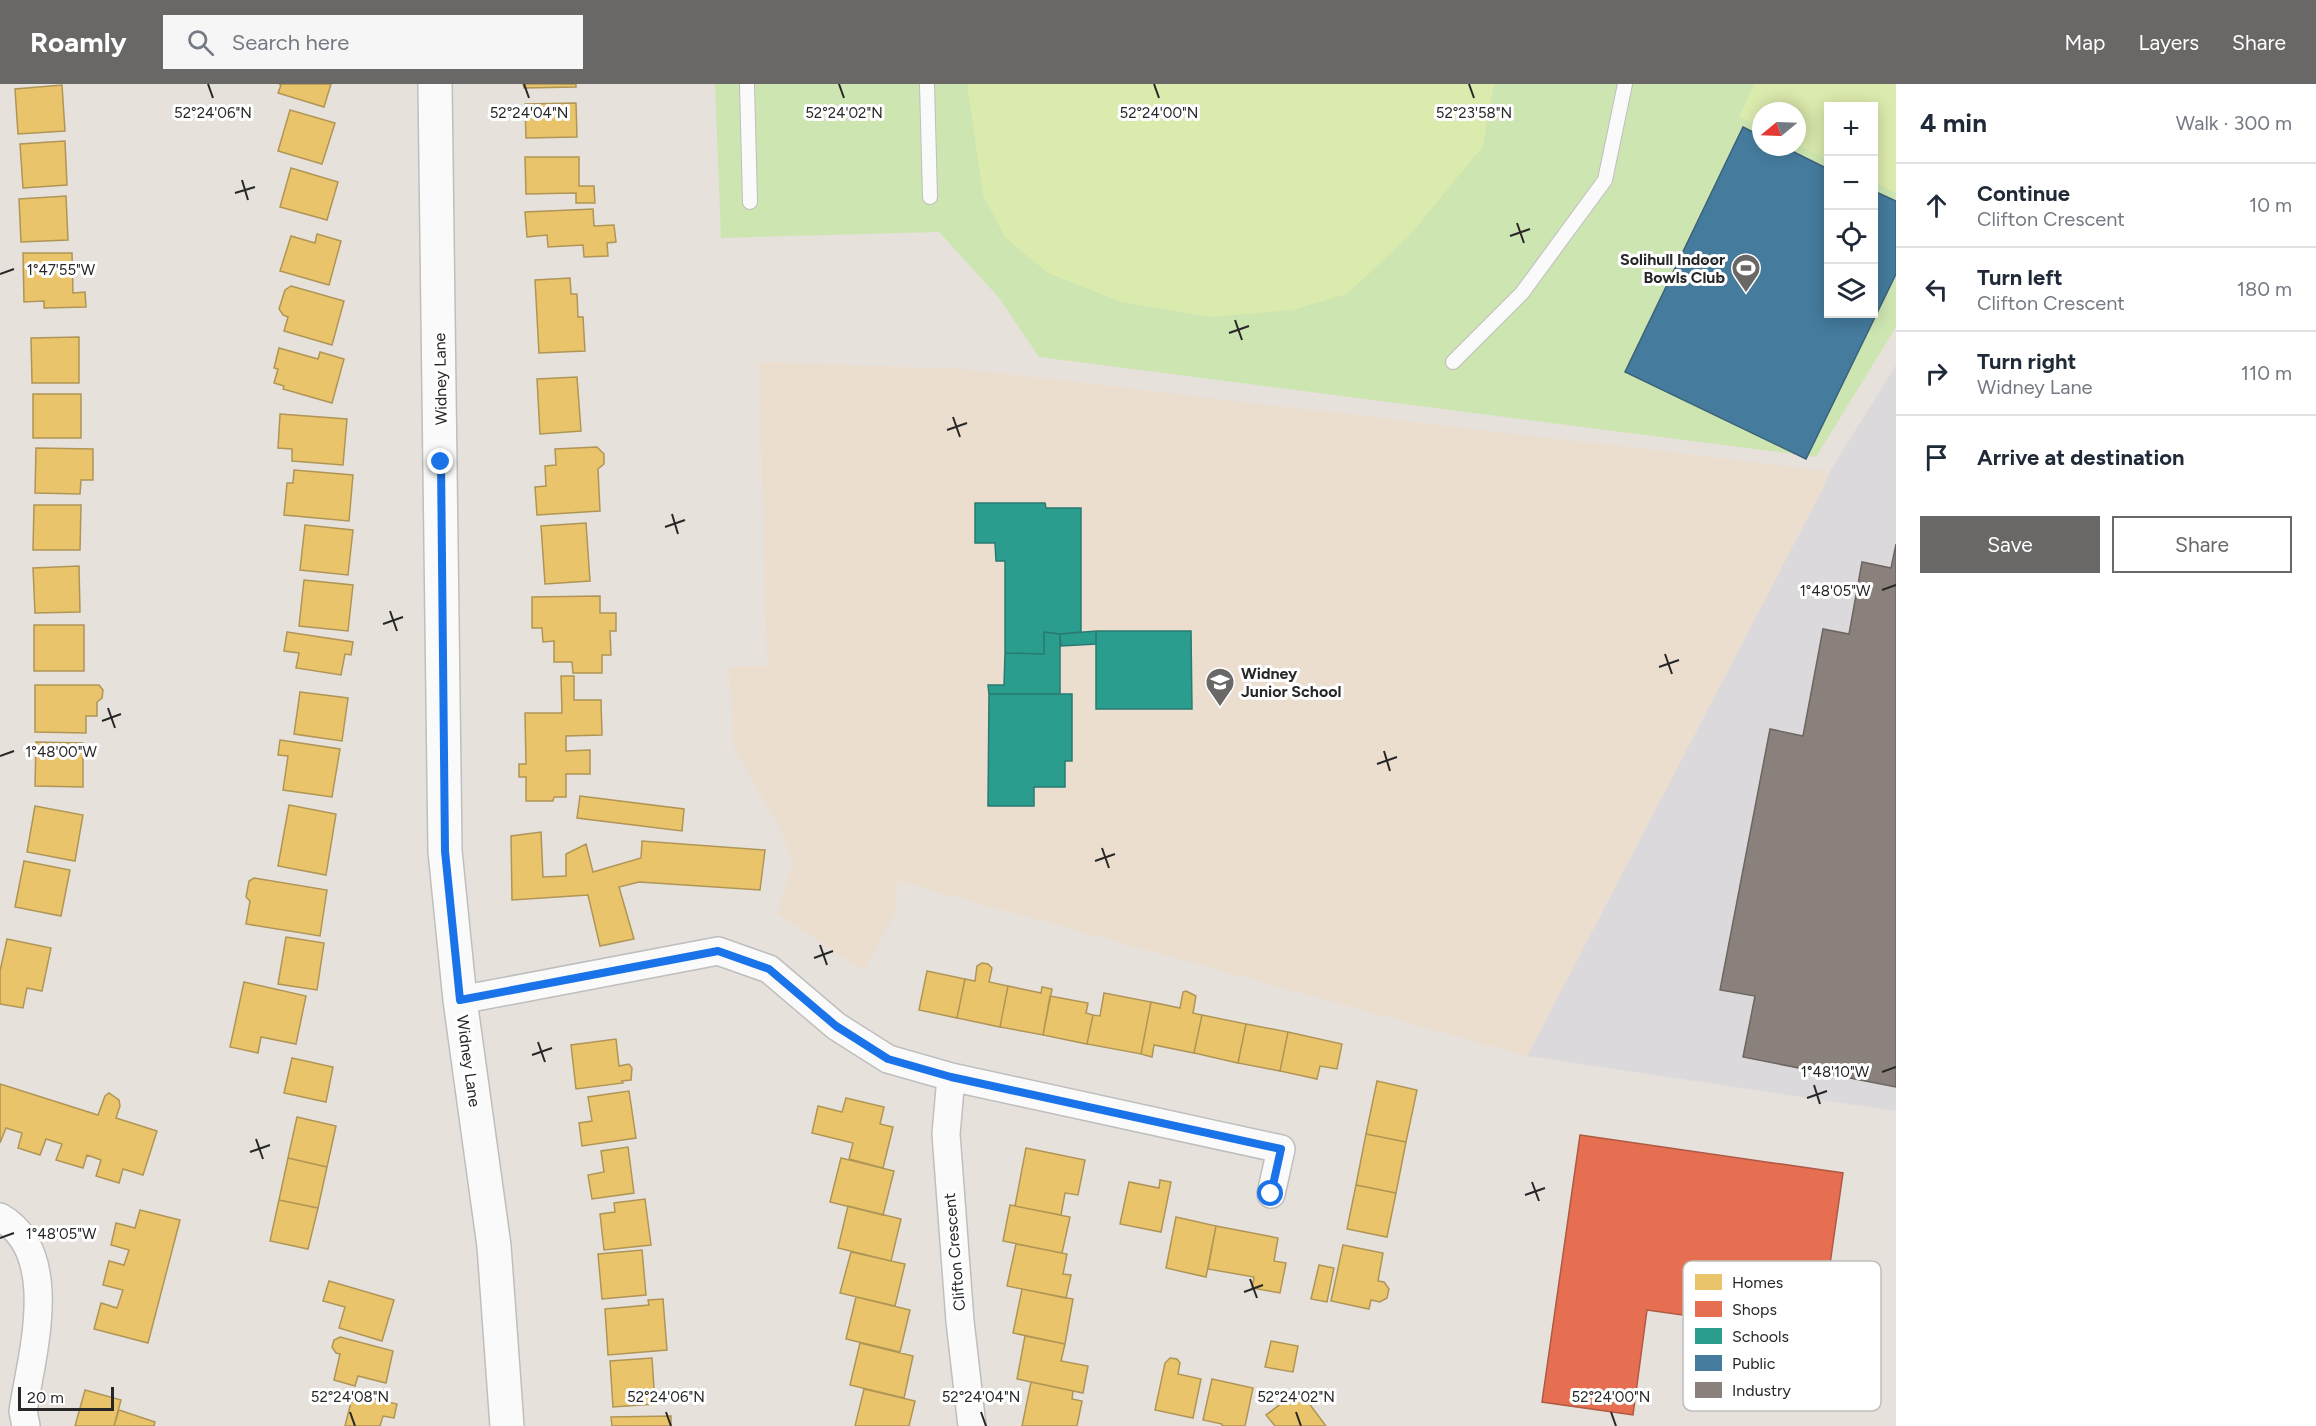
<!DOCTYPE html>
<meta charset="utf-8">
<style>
:root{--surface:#fff;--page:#f6f6f7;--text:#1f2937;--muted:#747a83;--line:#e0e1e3;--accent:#6a6866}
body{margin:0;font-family:Figtree,sans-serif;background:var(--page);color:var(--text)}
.controls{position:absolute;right:18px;top:18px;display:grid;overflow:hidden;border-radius:0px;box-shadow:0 3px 15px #0003}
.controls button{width:54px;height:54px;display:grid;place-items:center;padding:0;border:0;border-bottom:2px solid var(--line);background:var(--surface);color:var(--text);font:30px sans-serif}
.compass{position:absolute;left:1752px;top:18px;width:54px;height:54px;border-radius:50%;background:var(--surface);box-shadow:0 3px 15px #0003;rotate:251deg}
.scale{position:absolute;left:18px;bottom:15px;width:96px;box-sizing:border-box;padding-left:6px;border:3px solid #272727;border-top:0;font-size:16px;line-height:21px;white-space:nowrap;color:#272727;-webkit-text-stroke:4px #fff;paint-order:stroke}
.stop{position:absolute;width:18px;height:18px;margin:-14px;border:4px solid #1a73e8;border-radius:50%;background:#fff}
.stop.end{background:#1a73e8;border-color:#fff;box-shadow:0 2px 6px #0008}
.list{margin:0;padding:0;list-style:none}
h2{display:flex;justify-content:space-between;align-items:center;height:78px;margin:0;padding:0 24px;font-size:26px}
h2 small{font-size:20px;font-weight:400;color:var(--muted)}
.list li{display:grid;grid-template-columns:39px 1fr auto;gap:18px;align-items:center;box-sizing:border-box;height:84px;padding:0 24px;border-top:2px solid var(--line)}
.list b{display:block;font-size:22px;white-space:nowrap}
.list p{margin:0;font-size:20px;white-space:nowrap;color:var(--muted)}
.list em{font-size:20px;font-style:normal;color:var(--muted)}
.actions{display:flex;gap:12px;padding:18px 24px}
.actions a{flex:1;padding:14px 0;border:2px solid var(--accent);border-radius:0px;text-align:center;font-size:21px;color:var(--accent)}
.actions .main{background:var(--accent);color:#fff}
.icon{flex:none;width:33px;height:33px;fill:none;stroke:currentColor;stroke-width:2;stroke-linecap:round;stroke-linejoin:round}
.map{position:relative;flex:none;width:1896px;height:1342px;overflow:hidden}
header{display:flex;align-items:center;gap:36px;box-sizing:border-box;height:84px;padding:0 30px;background:var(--accent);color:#fff}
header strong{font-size:28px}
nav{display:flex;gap:33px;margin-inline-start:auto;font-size:21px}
.search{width:420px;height:54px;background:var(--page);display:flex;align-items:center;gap:15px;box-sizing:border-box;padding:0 21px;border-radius:0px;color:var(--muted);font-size:22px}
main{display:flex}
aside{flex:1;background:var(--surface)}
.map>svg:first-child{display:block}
</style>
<header>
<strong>Roamly</strong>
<div class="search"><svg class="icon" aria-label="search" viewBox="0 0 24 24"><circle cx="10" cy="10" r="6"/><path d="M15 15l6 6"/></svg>Search here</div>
<nav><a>Map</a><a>Layers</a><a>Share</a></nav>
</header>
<main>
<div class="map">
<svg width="1896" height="1342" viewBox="0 0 1896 1342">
<rect width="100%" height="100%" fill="#e7e1dc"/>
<path fill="#dcd9dc" d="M1896 281V1027L1527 972 1823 404 1830 387Z"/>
<path fill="#ecdecf" d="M759 278 964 285 1830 387 1823 404 1527 972 898 797 896 828 864 887 777 830 793 778 778 741 734 664 729 583 767 582Z"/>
<path fill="#cde5b1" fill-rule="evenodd" d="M715 0H1896V243L1816 373 1039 273 999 214 939 148 721 154ZM1828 22H1874V230H1828ZM1761 27H1797V63H1761Z"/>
<path fill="#dbeaad" d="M967 0H1494L1483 62 1410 151 1347 210 1292 226 1211 233 1121 218 1048 189 1005 153 983 111Z
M1754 0H1896V109L1874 98V22H1828V76L1797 61V27H1761V43L1739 33Z"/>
<path fill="#e9c46a" stroke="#af9556" stroke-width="1.5" d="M279 0H331L324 23 278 9 281 1Z
M523 0H576V3L524 4Z
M62 1 65 47 18 50 15 5Z
M576 19 577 53 526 54 525 20Z
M290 26 335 39 322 80 278 67Z
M65 57 67 101 23 104 20 60Z
M525 73H579V102H594L595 119H576V109L526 110Z
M291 84 338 98 327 136 280 123Z
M66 112 68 156 21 158 19 115Z
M593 125 594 142 614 141 616 158 607 159 608 172 584 173 583 161 548 163 547 151 527 153 525 128Z
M317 150 341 157 329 201 280 187 291 152 315 159Z
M23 169H72L73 209 85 208 86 223 44 224V217L24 218Z
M570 194 571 210H577L578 233H583L585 267 539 269 535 196Z
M291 202 344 217 332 261 284 247 288 233 283 231 279 225 285 206Z
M79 253V299H32L31 254Z
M279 264 318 275 320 268 344 275 332 319 283 305 284 302 274 299 278 285 274 284Z
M577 293 581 347 540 350 537 295Z
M33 310H81V354H33Z
M280 330 347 335 343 381 292 377V365L278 364Z
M597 363 604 370V380L598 385 600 427 537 431 535 403 546 402 545 382 556 381 555 365Z
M36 364 93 365V396H81L80 410 35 409Z
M294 386 353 391 349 437 284 431 287 399H293Z
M34 421H81L80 466H33Z
M586 439 590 497 545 500 541 442Z
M305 441 353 446 348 491 300 486Z
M79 482 80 528 35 529 33 484Z
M304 496 353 501 348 547 299 542Z
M600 512V529H616V547H610L611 571H602V589H573L572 578H554V557L543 558 542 544H532V513Z
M34 541H84V587H34Z
M287 548 353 558 351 571 345 570 341 591 296 584 299 569 284 567Z
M561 592H574V616H601L602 651 566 652V667L590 666V690H566V713H554L553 717H526V693H519V680H526L525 629H562Z
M35 601H99L103 606 102 614 97 618V632H86V649L35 648Z
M300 608 348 614 342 657 294 650Z
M280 656 340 665 332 713 283 706 288 672 278 671Z
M36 658 83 659V703L35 702Z
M580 712 684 725 682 747 577 734Z
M289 721 336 730 326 791 278 782Z
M35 722 83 731 75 777 27 768Z
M541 748 543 793 566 792V770L586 760 593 788 641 774 642 757 765 766 760 806 639 798 619 803 634 855 600 862 588 811 512 816 511 752Z
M24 777 70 786 61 832 15 823Z
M254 794 327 806 320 852 246 840 250 817 246 813 249 797Z
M286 853 324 859 317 906 278 900Z
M7 855 51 864 42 907 27 904 23 924 0 920V887Z
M982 879 988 880 992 884 989 898 1008 902 1000 943 957 934 965 895 975 897 977 882Z
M927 887 965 895 957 934 919 926Z
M244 898 306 912 296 960 261 953 258 969 230 963Z
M1008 902 1041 909 1042 903 1052 905 1043 951 1000 943Z
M1186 907 1196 912 1193 929 1202 931 1194 969 1154 961 1152 973 1141 970 1151 918 1180 924 1183 908Z
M1104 909 1151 918 1141 970 1087 960 1093 931 1100 932Z
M1050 912 1088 919 1086 929 1093 931 1087 960 1043 951Z
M1202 931 1246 940 1238 979 1194 969Z
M1246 940 1288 948 1280 987 1238 979Z
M1288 948 1342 960 1337 985 1320 982 1317 995 1280 987Z
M616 955 619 982 629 980 632 984 631 996 622 997 623 999 576 1005 571 961Z
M292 974 333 983 326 1018 284 1009Z
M1377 997 1417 1006 1406 1058 1366 1050Z
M0 1000 98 1031 105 1012 109 1009 119 1016 120 1022 116 1034 157 1047 143 1091 123 1085 119 1099 96 1092 101 1076 87 1071 83 1084 56 1076 62 1060 46 1055 40 1071 18 1064 22 1049 6 1044 0 1059Z
M629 1007 636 1054 582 1062 579 1039 592 1037 588 1013Z
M846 1014 884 1023 880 1040 893 1043 883 1084 849 1075 853 1059 812 1049 818 1022 842 1028Z
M297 1033 336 1042 327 1083 288 1074Z
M1366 1050 1406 1058 1396 1109 1356 1101Z
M628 1063 634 1109 592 1115 588 1091 604 1088 601 1067Z
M1026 1064 1085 1076 1078 1111 1065 1109 1061 1131 1015 1122Z
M288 1074 327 1083 318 1124 279 1116Z
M841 1074 894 1087 883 1131 830 1118Z
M1160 1096 1171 1098 1161 1148 1120 1140 1129 1098 1159 1104Z
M1356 1101 1396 1109 1387 1153 1347 1145Z
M645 1115 651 1161 604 1166 600 1130 615 1128 614 1119Z
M279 1116 318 1124 308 1165 270 1157Z
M1010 1121 1070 1133 1062 1169 1003 1157Z
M848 1122 901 1135 891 1177 838 1164Z
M140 1126 180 1136 148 1259 94 1245 101 1219 117 1224 123 1206 103 1201 109 1177 124 1181 129 1166 111 1161 116 1139 135 1144Z
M1176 1133 1216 1142 1206 1193 1166 1184Z
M1216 1142 1278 1154 1274 1177 1286 1179 1280 1209 1252 1204 1254 1193 1208 1185Z
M1016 1160 1067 1170 1063 1190 1071 1191 1066 1214 1007 1202Z
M1343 1161 1383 1169 1378 1197 1384 1198 1389 1205 1387 1214 1380 1218 1371 1216 1369 1225 1331 1217Z
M642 1166 646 1211 602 1215 598 1170Z
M851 1168 905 1180 895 1222 840 1209Z
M1319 1181 1334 1184 1327 1218 1311 1215Z
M329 1197 394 1216 382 1257 339 1244 345 1223 323 1217Z
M1022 1205 1073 1215 1065 1260 1013 1249Z
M856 1213 910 1226 900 1268 846 1255Z
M663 1215 667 1266 608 1271 605 1225 649 1221 648 1216Z
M1025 1252 1065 1260 1061 1277 1088 1282 1083 1309 1017 1295Z
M340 1253 393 1267 386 1299 358 1292 355 1302 334 1296 340 1270 336 1269 332 1263 334 1256Z
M1271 1257 1298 1262 1293 1288 1265 1283Z
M860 1259 913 1272 904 1314 850 1301Z
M652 1274 655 1320 613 1323 610 1277Z
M1170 1274 1177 1275 1180 1279 1178 1290 1201 1295 1193 1334 1155 1326 1165 1279Z
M1212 1295 1253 1304 1245 1342H1222V1340L1203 1336Z
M1031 1298 1073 1307 1072 1315 1082 1317 1077 1342H1022Z
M864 1305 915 1317 909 1342H855Z
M85 1306 121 1316 114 1342H75Z
M1299 1306 1326 1342H1275L1266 1331Z
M353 1310 397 1320 394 1334 383 1332 380 1342H345Z
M119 1326 155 1338 154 1342H114Z
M671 1332V1342H612L611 1333Z"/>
<path fill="#e76f51" stroke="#ad5944" stroke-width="1.5" d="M1580 1051 1843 1089 1820 1250 1647 1226 1633 1331 1542 1318Z"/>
<path fill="#2a9d8f" stroke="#297a70" stroke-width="1.5" d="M975 419H1045L1046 424H1081V548L1060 550 1044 548V570L1005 569V477H996L995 459H975Z
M1096 547V560L1061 562 1060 550Z
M1096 547H1191L1192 625H1096Z
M1044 548 1060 550V610H989L988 601H1004L1005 569 1044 570Z
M989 610H1072V677H1065V703H1034V722H988Z"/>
<path fill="#457b9d" stroke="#3c627a" stroke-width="1.5" d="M1743 43 1761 52V63H1784L1828 85V230H1874V107L1896 117V190L1806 375 1625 288Z"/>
<path fill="#8a817c" stroke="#6c6662" stroke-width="1.5" d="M1896 460V1003L1743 973 1755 912 1720 906 1770 645 1803 652 1823 545 1849 550 1862 478 1891 484Z"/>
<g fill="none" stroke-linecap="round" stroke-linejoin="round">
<g stroke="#bfbebf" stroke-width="16">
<path id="lane" d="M747 0 750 118
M927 0 930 113
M1453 278 1522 209 1605 96 1625 0"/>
</g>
<g stroke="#bfbebf" stroke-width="30">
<path id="street" d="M460 916 718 867 769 885 836 942 888 975 951 993 1281 1065 1271 1110
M951 993 946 1050 960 1237 972 1342
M0 1133C62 1169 32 1269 23 1327L26 1342"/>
</g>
<g stroke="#bfbebf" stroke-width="36">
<path id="secondary" d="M435 0 445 767 460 916 494 1162 507 1342"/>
</g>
<use href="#lane" stroke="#fbfafa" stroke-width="14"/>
<use href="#street" stroke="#fbfafa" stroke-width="27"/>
<use href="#secondary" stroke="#fbfafa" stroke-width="33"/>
</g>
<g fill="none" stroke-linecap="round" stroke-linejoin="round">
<path stroke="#1a73e8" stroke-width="8" d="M441 378 445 767 460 916 718 867 769 885 836 942 888 975 951 993 1281 1065 1271 1110"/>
</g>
<path fill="none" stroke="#272727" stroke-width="2" d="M208 0 213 14M524 0 529 14M839 0 844 14M1154 0 1159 14M1469 0 1474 14M242 96 248 116M235 109 255 103M1517 139 1524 159M1510 152 1530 145M0 190 14 185M1235 236 1242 256M1229 249 1249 242M953 333 960 353M947 346 967 339M672 430 678 450M665 443 685 436M1882 506 1896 501M390 527 397 547M383 540 403 533M1665 570 1672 590M1659 583 1679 576M108 624 115 644M102 637 121 630M1384 667 1390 687M0 672 14 667M1377 680 1397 673M1102 764 1109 784M1095 777 1115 770M820 861 827 881M814 874 833 867M538 958 545 978M532 971 552 964M1882 988 1896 983M1814 1001 1820 1020M1807 1014 1827 1007M256 1055 263 1075M250 1068 270 1061M1532 1098 1539 1117M1525 1111 1545 1104M0 1154 14 1149M1250 1195 1257 1214M1244 1208 1263 1201M350 1328 355 1342M666 1328 671 1342M981 1328 986 1342M1296 1328 1301 1342M1611 1328 1616 1342"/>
<defs>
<g id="stadium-pin" transform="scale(1.5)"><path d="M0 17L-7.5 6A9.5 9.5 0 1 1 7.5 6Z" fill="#6a6866" stroke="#fff"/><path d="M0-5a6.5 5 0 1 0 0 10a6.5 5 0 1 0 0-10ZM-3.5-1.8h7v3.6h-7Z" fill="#fff"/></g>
<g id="school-pin" transform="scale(1.5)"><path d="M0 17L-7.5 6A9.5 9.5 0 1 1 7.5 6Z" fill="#6a6866" stroke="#fff"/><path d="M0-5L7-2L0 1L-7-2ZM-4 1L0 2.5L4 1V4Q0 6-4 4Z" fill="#fff"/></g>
</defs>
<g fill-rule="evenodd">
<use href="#stadium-pin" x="1746" y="184"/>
<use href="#school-pin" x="1220" y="598"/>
</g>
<g text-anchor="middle" stroke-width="6" stroke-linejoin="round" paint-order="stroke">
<g font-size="16" font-weight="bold" fill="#272727" stroke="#fff" text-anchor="end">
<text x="1725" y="181">Solihull Indoor<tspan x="1725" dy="18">Bowls Club</tspan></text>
<text x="1241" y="595" text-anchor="start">Widney<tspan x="1241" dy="18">Junior School</tspan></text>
</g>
<g font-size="16" fill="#272727" stroke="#fff">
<text transform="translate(440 295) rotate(-91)" y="6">Widney Lane</text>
<text transform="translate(469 977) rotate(82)" y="6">Widney Lane</text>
<text transform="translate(954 1168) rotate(-95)" y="6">Clifton Crescent</text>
</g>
</g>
<rect x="1683" y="1177" width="198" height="150" rx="9" fill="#fff" stroke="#bebebe" stroke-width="1.5"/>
<rect x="1695" y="1190" width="27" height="16" fill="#e9c46a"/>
<rect x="1695" y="1217" width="27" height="16" fill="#e76f51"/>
<rect x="1695" y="1244" width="27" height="16" fill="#2a9d8f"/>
<rect x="1695" y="1271" width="27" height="16" fill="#457b9d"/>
<rect x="1695" y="1298" width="27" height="16" fill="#8a817c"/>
<g font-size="16" fill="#272727">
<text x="1732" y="1204">Homes</text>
<text x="1732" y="1231">Shops</text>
<text x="1732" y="1258">Schools</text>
<text x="1732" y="1285">Public</text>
<text x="1732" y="1312">Industry</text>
</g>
<g font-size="15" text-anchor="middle" fill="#272727" stroke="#fff" stroke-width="6" stroke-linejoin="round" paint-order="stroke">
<text x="1474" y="34">52°23'58"N</text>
<text x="213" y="34">52°24'06"N</text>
<text x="529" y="34">52°24'04"N</text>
<text x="844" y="34">52°24'02"N</text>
<text x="1159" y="34">52°24'00"N</text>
<text x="61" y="191">1°47'55"W</text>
<text x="1835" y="512">1°48'05"W</text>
<text x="61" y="673">1°48'00"W</text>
<text x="1835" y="993">1°48'10"W</text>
<text x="61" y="1155">1°48'05"W</text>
<text x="350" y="1318">52°24'08"N</text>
<text x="666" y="1318">52°24'06"N</text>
<text x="981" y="1318">52°24'04"N</text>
<text x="1296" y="1318">52°24'02"N</text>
<text x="1611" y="1318">52°24'00"N</text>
</g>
</svg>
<div class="controls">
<button>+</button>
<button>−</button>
<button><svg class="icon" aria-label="locate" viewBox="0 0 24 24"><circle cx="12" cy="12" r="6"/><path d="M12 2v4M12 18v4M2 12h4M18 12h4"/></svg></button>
<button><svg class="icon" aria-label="layers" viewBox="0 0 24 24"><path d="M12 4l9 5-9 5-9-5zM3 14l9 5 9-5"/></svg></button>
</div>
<svg class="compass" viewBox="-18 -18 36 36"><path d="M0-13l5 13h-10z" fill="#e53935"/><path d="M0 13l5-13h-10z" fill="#747a83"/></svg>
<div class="scale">20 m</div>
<div class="stop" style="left:1271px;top:1110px"></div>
<div class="stop end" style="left:441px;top:378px"></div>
</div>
<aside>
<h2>4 min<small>Walk · 300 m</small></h2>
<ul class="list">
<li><svg class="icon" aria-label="ahead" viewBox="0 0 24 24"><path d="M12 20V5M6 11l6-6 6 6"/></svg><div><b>Continue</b><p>Clifton Crescent</p></div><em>10 m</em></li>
<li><svg class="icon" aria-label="left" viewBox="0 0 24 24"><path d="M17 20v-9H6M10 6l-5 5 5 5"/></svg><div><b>Turn left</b><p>Clifton Crescent</p></div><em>180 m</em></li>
<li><svg class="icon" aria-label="right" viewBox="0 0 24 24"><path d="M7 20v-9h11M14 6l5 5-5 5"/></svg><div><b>Turn right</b><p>Widney Lane</p></div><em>110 m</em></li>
<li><svg class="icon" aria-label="arrive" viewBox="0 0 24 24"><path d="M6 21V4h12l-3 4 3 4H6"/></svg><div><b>Arrive at destination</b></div></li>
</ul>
<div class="actions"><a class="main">Save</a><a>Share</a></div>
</aside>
</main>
